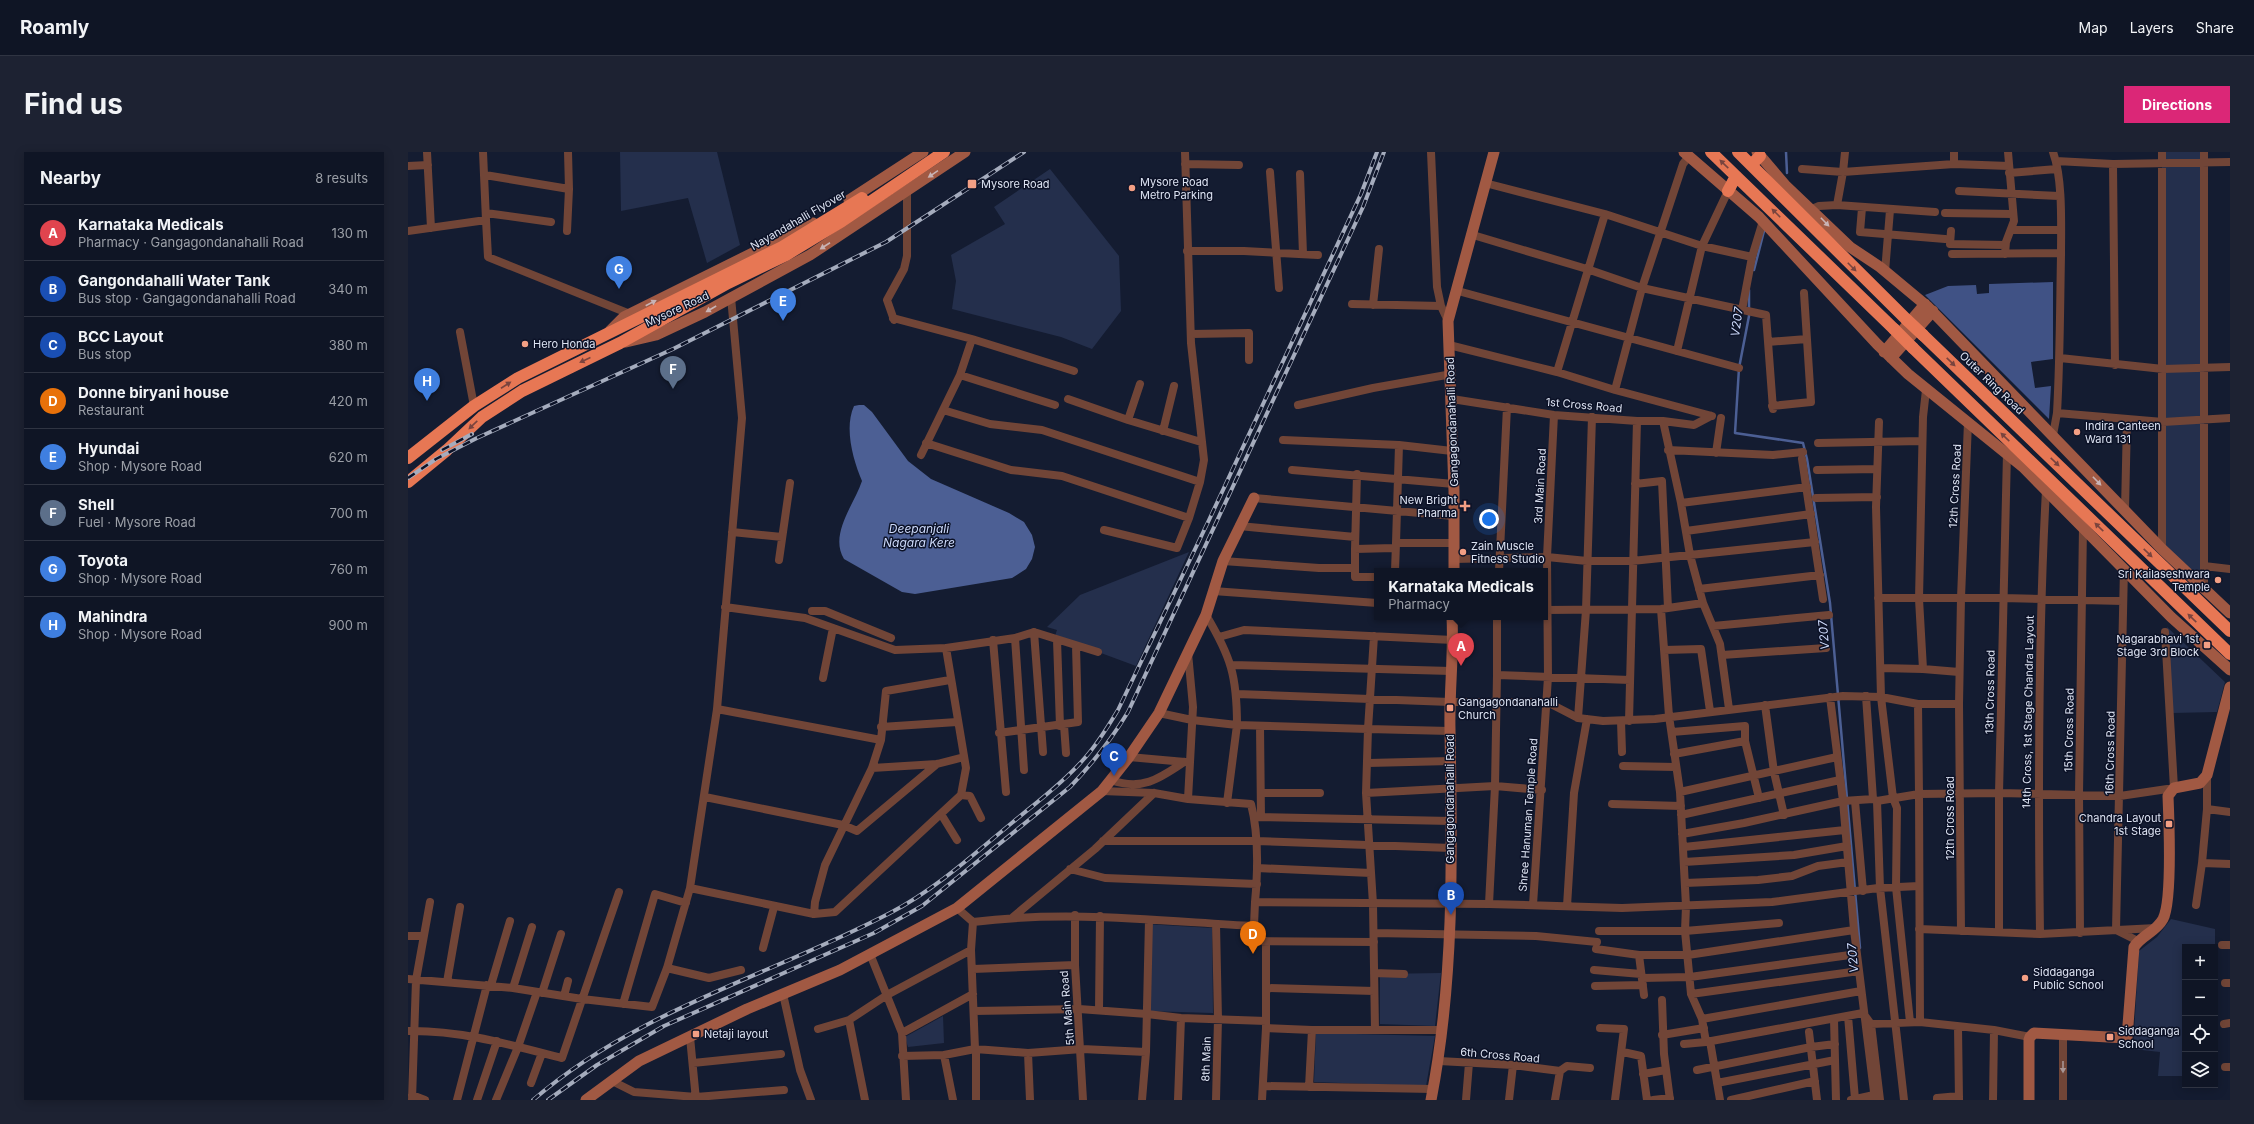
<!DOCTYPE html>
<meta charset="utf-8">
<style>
:root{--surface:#0f1525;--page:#1d2232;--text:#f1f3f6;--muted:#9b9fa7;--line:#2f3442;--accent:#db2777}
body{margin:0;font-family:Inter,sans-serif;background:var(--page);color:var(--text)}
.controls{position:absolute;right:12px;bottom:12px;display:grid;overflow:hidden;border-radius:0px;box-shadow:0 2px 10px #0003}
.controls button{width:36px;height:36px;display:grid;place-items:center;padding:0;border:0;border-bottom:1px solid var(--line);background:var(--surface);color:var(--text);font:20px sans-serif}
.you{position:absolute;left:1081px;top:367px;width:14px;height:14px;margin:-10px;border:3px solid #fff;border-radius:50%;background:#1a73e8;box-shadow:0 0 0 6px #1a73e833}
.badge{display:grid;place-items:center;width:26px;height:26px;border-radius:50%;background:var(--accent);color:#fff;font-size:13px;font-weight:700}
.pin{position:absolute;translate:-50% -33px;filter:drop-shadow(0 1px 2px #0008)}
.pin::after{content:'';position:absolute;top:21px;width:14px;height:12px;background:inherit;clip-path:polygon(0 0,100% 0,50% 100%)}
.popup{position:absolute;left:966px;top:416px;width:174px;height:52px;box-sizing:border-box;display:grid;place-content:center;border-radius:0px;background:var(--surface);filter:drop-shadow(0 1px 3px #0005);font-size:13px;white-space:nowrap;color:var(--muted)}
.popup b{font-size:15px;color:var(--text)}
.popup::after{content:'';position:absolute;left:50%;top:100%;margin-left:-8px;border:8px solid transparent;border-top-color:var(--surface)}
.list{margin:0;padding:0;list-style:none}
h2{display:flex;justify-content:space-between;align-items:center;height:52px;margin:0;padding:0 16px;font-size:17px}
h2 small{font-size:13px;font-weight:400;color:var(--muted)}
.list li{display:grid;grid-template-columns:26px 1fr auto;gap:12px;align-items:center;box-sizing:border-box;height:56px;padding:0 16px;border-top:1px solid var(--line)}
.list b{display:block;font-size:15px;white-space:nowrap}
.list p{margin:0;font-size:13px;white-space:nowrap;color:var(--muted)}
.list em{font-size:13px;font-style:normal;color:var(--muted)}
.icon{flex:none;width:22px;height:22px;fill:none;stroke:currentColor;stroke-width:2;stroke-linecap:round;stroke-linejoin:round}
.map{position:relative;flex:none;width:1822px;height:948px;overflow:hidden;border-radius:0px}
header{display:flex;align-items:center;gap:24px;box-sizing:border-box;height:56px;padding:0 20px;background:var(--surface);border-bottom:1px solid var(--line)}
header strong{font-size:19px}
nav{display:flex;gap:22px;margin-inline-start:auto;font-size:14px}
.intro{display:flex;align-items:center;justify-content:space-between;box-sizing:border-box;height:96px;padding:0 24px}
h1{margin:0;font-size:28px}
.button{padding:10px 18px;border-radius:0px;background:var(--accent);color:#fff;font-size:14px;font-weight:700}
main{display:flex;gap:24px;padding:0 24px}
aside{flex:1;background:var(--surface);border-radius:0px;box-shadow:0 2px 10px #0003}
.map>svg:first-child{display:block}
</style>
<header>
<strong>Roamly</strong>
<nav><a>Map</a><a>Layers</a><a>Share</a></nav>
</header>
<div class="intro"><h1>Find us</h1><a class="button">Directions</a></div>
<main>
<aside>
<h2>Nearby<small>8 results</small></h2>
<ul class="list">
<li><span class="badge" style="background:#e0444e">A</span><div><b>Karnataka Medicals</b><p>Pharmacy · Gangagondanahalli Road</p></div><em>130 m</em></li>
<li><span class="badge" style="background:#1a4fb4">B</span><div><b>Gangondahalli Water Tank</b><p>Bus stop · Gangagondanahalli Road</p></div><em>340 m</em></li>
<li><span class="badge" style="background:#1a4fb4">C</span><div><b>BCC Layout</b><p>Bus stop</p></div><em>380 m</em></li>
<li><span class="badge" style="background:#e8710a">D</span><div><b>Donne biryani house</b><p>Restaurant</p></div><em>420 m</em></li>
<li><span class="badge" style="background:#3f7fe0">E</span><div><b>Hyundai</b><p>Shop · Mysore Road</p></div><em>620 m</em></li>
<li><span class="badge" style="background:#5c6f8a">F</span><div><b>Shell</b><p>Fuel · Mysore Road</p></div><em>700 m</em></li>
<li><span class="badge" style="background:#3f7fe0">G</span><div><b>Toyota</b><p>Shop · Mysore Road</p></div><em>760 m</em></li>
<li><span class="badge" style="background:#3f7fe0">H</span><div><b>Mahindra</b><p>Shop · Mysore Road</p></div><em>900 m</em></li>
</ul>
</aside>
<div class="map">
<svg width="1822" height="948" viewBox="0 0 1822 948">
<rect width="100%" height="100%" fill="#141c31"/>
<path fill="#242f4c" d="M212 0H309L332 93 299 111 280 46 213 59Z
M1754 0H1796V437L1754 397Z
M642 17 711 104 713 159 684 197 653 185 544 157 548 129 543 103 597 72 586 55Z
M781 400 728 514 647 484 649 478 639 475 672 443Z
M1759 475 1817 530 1809 560 1764 561Z
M1763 767 1807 777V829V795H1777V924H1750L1752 900 1725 897 1731 799 1749 785Z
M737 772 804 776 805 861 737 859Z
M1033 821 1027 874 972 872V822Z
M535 864 536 891 500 895 497 885Z
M908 881 1027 884 1018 934 906 930Z"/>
<path fill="#405285" d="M1645 130V207L1623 210 1627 236 1643 234 1641 267 1517 143 1540 134 1568 133 1569 142 1581 141V132Z"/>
<path fill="#4c5f94" d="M451 253H456L464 260 500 309 523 327 601 361 616 370 624 383 627 395 624 407 618 417 604 426 507 442 494 440 436 407C421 382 446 353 454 329 445 308 436 276 446 254Z"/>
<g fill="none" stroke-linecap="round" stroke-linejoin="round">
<path stroke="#4c5f94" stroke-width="2.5" d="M1378 0 1379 21
M1346 118 1356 79
M1341 138V164L1331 216 1327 281 1395 291 1399 307 1422 451 1452 796"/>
<path stroke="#714537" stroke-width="8" d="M19 0 23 76
M160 0 161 37
M1023 0 1029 135 1033 154 1040 169
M1437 0 1435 20 1546 12 1601 14
M1645 0C1655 27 1653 73 1653 103 1652 156 1652 208 1649 261L1755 270 1822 266
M1754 0V397
M1796 0V437
M1648 9 1705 12 1822 10
M777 12 831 13
M1546 12V0
M1705 12 1707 213
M0 14 20 13
M1394 17 1435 20 1429 53 1527 60
M862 20 871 136
M1601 21 1649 17
M892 22 895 102
M77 23 161 37 159 79
M1077 31 1197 62 1149 220
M1551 39 1651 44
M1454 56 1452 80 1537 87
M1404 57 1411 54 1429 53
M78 61 143 70
M1537 61 1605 62
M1197 62 1294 94 1344 105
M78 68 80 105 222 162
M1603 78H1653
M0 79 78 68 75 0
M1543 79 1542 92 1597 93
M1065 83 1179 117 1234 136 1358 163 1365 257
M779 99H836L910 103
M1544 102 1653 101
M1597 102 1598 90 1606 69 1600 0
M1477 120 1482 58
M1050 139 1331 216
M944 152 1033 154
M965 153 971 97
M1334 158 1344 105 1355 69
M485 166 564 187 666 219
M486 168 479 148 496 117 499 104V39
M52 180 66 254
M783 182 841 181V208
M1360 190 1399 187
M1041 193 1149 220 1207 238 1304 264
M1269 199 1294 94 1320 39
M1652 206 1755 217 1822 215
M552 223 647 253
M1207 238 1234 136 1275 12 1281 4
M1518 238 1515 265 1511 447 1515 517 1551 520
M660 247 720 268 793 290
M1044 247 1146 263 1229 269H1255L1286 273 1303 264
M890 253 965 236 1044 222
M1364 254 1403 250 1396 141
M535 258 582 272 634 278 792 330
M720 268 732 232
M1471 270 1468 355 1473 545 1485 646 1489 656 1488 735 1502 870
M755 279 766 234
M1645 283 1649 261
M875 288 991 293 1044 299
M518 291 603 318 654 324 781 366
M1410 291 1514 289
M1260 298 1365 303 1395 300
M1308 301 1313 266
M513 303 552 223 564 187
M1394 307 1415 447
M884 318 1046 332
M1409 318 1469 317
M1227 332 1254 329 1260 456
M846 346 1045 364
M1408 346 1469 345
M1273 351 1399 335
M1717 358 1719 267
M831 374 947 385
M696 378 769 396 781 366 792 330 796 308 783 191 777 0
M1278 379 1403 362
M324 380 374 385
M988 391 991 293
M947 397 949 322
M1046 407 1139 405 1179 409H1224L1407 390
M371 408 382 331
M815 409 911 416H947V425H969
M1796 414 1822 417
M947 416V397L986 396
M1716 416 1708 778 1730 789
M987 419 988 391H1046
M1091 419 1099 255
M1291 437 1412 423
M805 439 969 451
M1470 446H1594L1715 449
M1295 451 1312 492 1321 557
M317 455 397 466 487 498 538 496 607 486 626 480 690 500
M1253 457 1261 564 1272 640 1278 754 1277 779 1283 842 1294 867 1298 890 1455 861 1463 872 1512 870 1586 878 1622 885
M1137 458 1253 457 1295 451 1282 403 1273 351 1255 269
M404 459H417L483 486
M798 463C823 505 829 524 829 573L960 577 958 641 965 752 967 878
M1089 465V523L1222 528
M1305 474 1421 463
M626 480 635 600
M966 484 960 577 1042 579
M811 485 836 478 1045 488
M607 486 616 618
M585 488 598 640
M649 488 652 574
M538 496 558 616 553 643 427 760 406 762 407 750 417 713 464 616 473 588 478 539 542 528
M1256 498 1293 497 1302 559
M780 501 785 555 780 647
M1314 503 1418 496
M824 513 1043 519
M1473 516 1515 517
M415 526 425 476
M829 542 1042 550H1139L1170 566 1195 569 1247 567 1435 544 1473 545 1510 552H1551
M1458 544 1465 647
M1422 545 1435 649 1446 778 1467 948
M1510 552 1511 642 1591 641 1712 644 1766 636 1757 480
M1357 553 1366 620 1376 663
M309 557 473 588
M751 561 784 568 829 573 819 651
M1170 566 1178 458 1184 265
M1213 569 1214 600
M1221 569 1229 269
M656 573 658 601
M852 574 853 665
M473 575 549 570
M1264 580 1337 574V589L1351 646
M591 581 670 570 668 494
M1266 602 1337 589
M721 605 777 610
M960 611 1043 609
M1215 614 1268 615
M464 616 529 612 556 605
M1799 623V657L1794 711 1822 712
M703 628C734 639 751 627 776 610
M694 639 746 641 780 647 843 652C851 683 850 718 847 750
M1272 640 1429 605
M853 641H912
M958 641 1087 634 1134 638
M553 643 562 644 573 666
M297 645 435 673 449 679 529 612
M1447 649 1455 739
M1469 649 1472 736 1496 948
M1204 652 1273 654
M1799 657 1822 660
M533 662 549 688
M1273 663 1432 628
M846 665 1043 669
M1274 682 1336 671 1435 649 1465 647 1469 649 1511 642 1512 870
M695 689H847L1043 696
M1276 695 1437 678
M1276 710 1386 703 1439 694
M849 716 963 721
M662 717 697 726 849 732
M1277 731 1350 728 1384 724 1410 714 1440 710
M282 736 406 762
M1081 752 1087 634 1089 523
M1125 753 1140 525 1139 405 1146 263
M1788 753 1794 711
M1159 754 1166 641 1179 567
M549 756 565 770C658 758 752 769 846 774L847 750 1081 752 1214 756 1364 750 1470 736 1511 734
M667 763V813L675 948
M605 765 687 697 746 641
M846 774V789L966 790
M1511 777 1632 782 1748 776
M1191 779H1277L1371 771
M1553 779 1551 552 1553 446 1560 270
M1591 779V641L1599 301
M966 781 1128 784 1189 790
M1672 781 1671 642 1675 375
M1632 782C1630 634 1630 486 1638 338
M0 784H14
M858 789V876L904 878H1035
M1814 793H1822
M355 796 366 755
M1188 797 1231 803
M563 798 567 897 620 901 674 897 738 900
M462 802 494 881 498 948
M259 816 301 826 333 818
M565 817 667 813
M1186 818 1233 822
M966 821 996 822
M1234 826 1282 825 1449 802
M0 827 105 836 174 847 244 855 259 816 282 736 309 557 334 266 323 145
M39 830 52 755
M1817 831H1822
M83 833 102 769
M1187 834 1235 833
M105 836 124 775
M859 836 966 839
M134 841 153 782
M375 842 392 918 403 948
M1283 842 1451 819
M1236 843 1231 803H1280L1446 778
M156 844 160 829
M1254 848 1256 902 1262 948
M215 852 247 742 278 751
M691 858 692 764
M566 859 671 857 739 862 773 866 858 869
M1440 864 1447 947
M1294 867 1453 839
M1426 867 1428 948
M1463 872 1472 948
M1816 872 1822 871
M1550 875 1551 948
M1192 876 1216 877 1207 948
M410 877 441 868
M0 879C53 878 103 893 154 906L211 740
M1401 880 1409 948
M494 881 565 842
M1254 883 1296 876
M282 885 288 948
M1302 889 1312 948
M1276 892 1298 890
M568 897V948
M1215 900 1233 904 1239 948
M620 901 622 948
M536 903 545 948
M494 904 536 903 567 897
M1031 909 1105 913 1152 919
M285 911 373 902
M1817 915H1822
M1289 918 1403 895 1427 892
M1152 919 1159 914 1182 916
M1235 922 1258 918
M204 929 226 940 288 945 376 938
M123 931 134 901
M1309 931 1427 908
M855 934 1025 937
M901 935 904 878
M4 943 17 948
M4 948 8 828 22 750
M49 948 79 833
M69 948 89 889
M88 948 110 895 129 840
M457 948 441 868 479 843 563 798 565 770
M734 948 738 900 741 768
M770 948 773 866
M808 948 810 867 808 772
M854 948 858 876
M1058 948 1061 911
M1101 948 1105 913
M1147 948 1152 919
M1245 948 1262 946
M1323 948 1407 929
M1443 948 1466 943
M1529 948V946L1551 944
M1585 948 1586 878
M1655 948V883"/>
<path stroke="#a15943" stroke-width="11" d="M1276 0 1351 65 1469 192 1500 222 1615 315 1763 465 1822 518
M1349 0 1378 34 1442 95 1472 115 1520 155 1754 397 1822 461
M441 48 515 0
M202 179 216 165 405 71
M218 190 248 183 297 160 402 103 557 0
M1476 200 1517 152
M1483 206 1525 159
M1046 419V339L1040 169 1086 0
M178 948 231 909 339 857 432 818 549 756 694 639 721 605 751 561 798 463 815 409 846 346
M1023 948C1047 825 1044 701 1042 577 1041 540 1046 502 1044 465
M1621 948V888L1622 885 1626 881 1719 886 1726 795C1734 783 1748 780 1755 767 1764 750 1761 668 1760 644L1766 636 1792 631 1799 623 1822 535"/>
<path stroke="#e77754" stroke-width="12" d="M1303 0 1486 177
M1330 0 1499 168
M1343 13 1352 4
M1320 39 1328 24
M1515 183 1822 479
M1505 196 1822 502
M0 306 66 254 110 226 374 95 454 46
M0 330 39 298 74 265 114 239 212 191 320 131 378 103 434 69 536 0"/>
<g stroke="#a5acbd" stroke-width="4">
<path id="rail" d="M34 298 64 282
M0 326 28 307 69 286 265 197 478 90 616 0
M125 948C228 859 363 823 482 761 528 737 566 702 605 670 629 650 655 631 675 608 689 593 699 576 710 558L801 368 953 42 969 0
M140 948 189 913 256 874 466 781 514 754 662 635C684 612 703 588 720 560L955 55 976 0"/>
</g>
<use href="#rail" stroke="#0c1227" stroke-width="2.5" stroke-dasharray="8" stroke-linecap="butt"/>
<path stroke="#e77754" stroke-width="12" d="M1499 168 1515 183
M1486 177 1505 196"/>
</g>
<defs><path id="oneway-solid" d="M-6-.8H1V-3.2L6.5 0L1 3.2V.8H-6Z"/></defs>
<g fill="#7a443e">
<use href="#oneway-solid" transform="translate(1316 12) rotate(-136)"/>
<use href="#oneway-solid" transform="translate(1368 61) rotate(-135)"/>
<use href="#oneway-solid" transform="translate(1444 115) rotate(45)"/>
<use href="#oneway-solid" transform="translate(177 208) rotate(155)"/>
<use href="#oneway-solid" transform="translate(1543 210) rotate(44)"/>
<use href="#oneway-solid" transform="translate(98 233) rotate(-33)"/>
<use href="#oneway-solid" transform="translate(65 273) rotate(136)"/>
<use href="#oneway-solid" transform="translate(1597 285) rotate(-136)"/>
<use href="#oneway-solid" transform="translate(1647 310) rotate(44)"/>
<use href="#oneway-solid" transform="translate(1691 375) rotate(-136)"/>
<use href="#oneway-solid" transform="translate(1740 401) rotate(44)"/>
<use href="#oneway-solid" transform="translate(1784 466) rotate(-136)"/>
</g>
<g fill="#c8b3b5">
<use href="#oneway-solid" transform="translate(525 22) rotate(146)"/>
<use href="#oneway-solid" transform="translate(1417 70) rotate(46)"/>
<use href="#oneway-solid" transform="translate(417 94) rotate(147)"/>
<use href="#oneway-solid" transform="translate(243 151) rotate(-27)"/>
<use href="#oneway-solid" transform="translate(303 157) rotate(150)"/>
<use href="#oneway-solid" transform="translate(1689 329) rotate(46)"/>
</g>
<use fill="#a79494" href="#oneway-solid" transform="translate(1655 915) rotate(90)"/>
<g fill="#f39f84" stroke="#0c1227" stroke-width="1.5">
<rect x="559" y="27" width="10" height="10" rx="2"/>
<circle cx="724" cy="36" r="4"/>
<circle cx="117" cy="192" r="4"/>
<circle cx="1669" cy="280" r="4"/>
<path d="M1055 348h4v4h4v4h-4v4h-4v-4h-4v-4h4z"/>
<circle cx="1055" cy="400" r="4"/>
<circle cx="1810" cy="428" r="4"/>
<rect x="1795" y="489" width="8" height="8" rx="2"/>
<rect x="1038" y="552" width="8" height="8" rx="2"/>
<rect x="1757" y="668" width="8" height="8" rx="2"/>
<circle cx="1617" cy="826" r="4"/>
<rect x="284" y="878" width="8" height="8" rx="2"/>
<rect x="1698" y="881" width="8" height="8" rx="2"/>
</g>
<g text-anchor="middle" stroke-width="3" stroke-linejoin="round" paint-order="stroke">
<g font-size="11" fill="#dde3f2" stroke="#0c1227" text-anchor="start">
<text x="732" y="34">Mysore Road<tspan x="732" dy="13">Metro Parking</tspan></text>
<text x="573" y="36">Mysore Road</text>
<text x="125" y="196">Hero Honda</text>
<text x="1677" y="278">Indira Canteen<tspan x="1677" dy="13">Ward 131</tspan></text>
<text x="1049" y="352" text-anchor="end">New Bright<tspan x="1049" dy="13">Pharma</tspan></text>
<text x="1063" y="398">Zain Muscle<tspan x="1063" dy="13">Fitness Studio</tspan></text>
<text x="1802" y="426" text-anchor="end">Sri Kailaseshwara<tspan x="1802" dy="13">Temple</tspan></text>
<text x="1791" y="491" text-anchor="end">Nagarabhavi 1st<tspan x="1791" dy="13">Stage 3rd Block</tspan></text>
<text x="1050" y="554">Gangagondanahalli<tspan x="1050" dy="13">Church</tspan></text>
<text x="1753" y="670" text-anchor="end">Chandra Layout<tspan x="1753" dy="13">1st Stage</tspan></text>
<text x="1625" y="824">Siddaganga<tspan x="1625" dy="13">Public School</tspan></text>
<text x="1710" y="883">Siddaganga<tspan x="1710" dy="13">School</tspan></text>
<text x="296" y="886">Netaji layout</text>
</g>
<g font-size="11" fill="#dde3f2" stroke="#0c1227">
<text transform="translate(390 68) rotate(-30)" y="4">Nayandahalli Flyover</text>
<text transform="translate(269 157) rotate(-25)" y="4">Mysore Road</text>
<text transform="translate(1584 231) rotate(44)" y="4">Outer Ring Road</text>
<text transform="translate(1176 253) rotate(5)" y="4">1st Cross Road</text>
<text transform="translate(1044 270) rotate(-92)" y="4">Gangagondanahalli Road</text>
<text transform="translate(1132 334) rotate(-87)" y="4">3rd Main Road</text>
<text transform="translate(1547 334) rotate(-87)" y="4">12th Cross Road</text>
<text transform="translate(1582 540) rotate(-89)" y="4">13th Cross Road</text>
<text transform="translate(1620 560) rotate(-89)" y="4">14th Cross, 1st Stage Chandra Layout</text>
<text transform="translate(1661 578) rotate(-89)" y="4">15th Cross Road</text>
<text transform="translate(1702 601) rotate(-89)" y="4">16th Cross Road</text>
<text transform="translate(1042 647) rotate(-90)" y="4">Gangagondanahalli Road</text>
<text transform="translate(1120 663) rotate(-86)" y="4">Shree Hanuman Temple Road</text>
<text transform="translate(1542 666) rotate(-90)" y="4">12th Cross Road</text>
<text transform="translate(659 856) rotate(-95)" y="4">5th Main Road</text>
<text transform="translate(1092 903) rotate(5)" y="4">6th Cross Road</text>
<text transform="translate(798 907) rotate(-88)" y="4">8th Main</text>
</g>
<g font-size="12" font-style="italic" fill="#cedbfc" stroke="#0c1227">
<text transform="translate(1329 170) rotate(-82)" y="4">V207</text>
<text x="511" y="381">Deepanjali<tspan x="511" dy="14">Nagara Kere</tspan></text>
<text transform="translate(1416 483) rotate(-95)" y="4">V207</text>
<text transform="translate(1445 806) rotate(-95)" y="4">V207</text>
</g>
</g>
</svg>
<div class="controls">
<button>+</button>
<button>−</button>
<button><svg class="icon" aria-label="locate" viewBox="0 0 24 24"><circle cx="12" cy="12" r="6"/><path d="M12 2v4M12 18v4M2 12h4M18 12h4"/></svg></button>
<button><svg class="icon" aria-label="layers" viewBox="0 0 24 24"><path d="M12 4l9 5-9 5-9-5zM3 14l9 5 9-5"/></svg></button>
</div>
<div class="you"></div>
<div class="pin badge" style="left:1053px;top:514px;background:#e0444e">A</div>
<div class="popup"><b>Karnataka Medicals</b>Pharmacy</div>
<div class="pin badge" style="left:1043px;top:763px;background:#1a4fb4">B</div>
<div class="pin badge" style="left:706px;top:624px;background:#1a4fb4">C</div>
<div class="pin badge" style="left:845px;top:802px;background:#e8710a">D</div>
<div class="pin badge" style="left:375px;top:169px;background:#3f7fe0">E</div>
<div class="pin badge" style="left:265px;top:237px;background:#5c6f8a">F</div>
<div class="pin badge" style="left:211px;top:137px;background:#3f7fe0">G</div>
<div class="pin badge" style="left:19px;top:249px;background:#3f7fe0">H</div>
</div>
</main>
